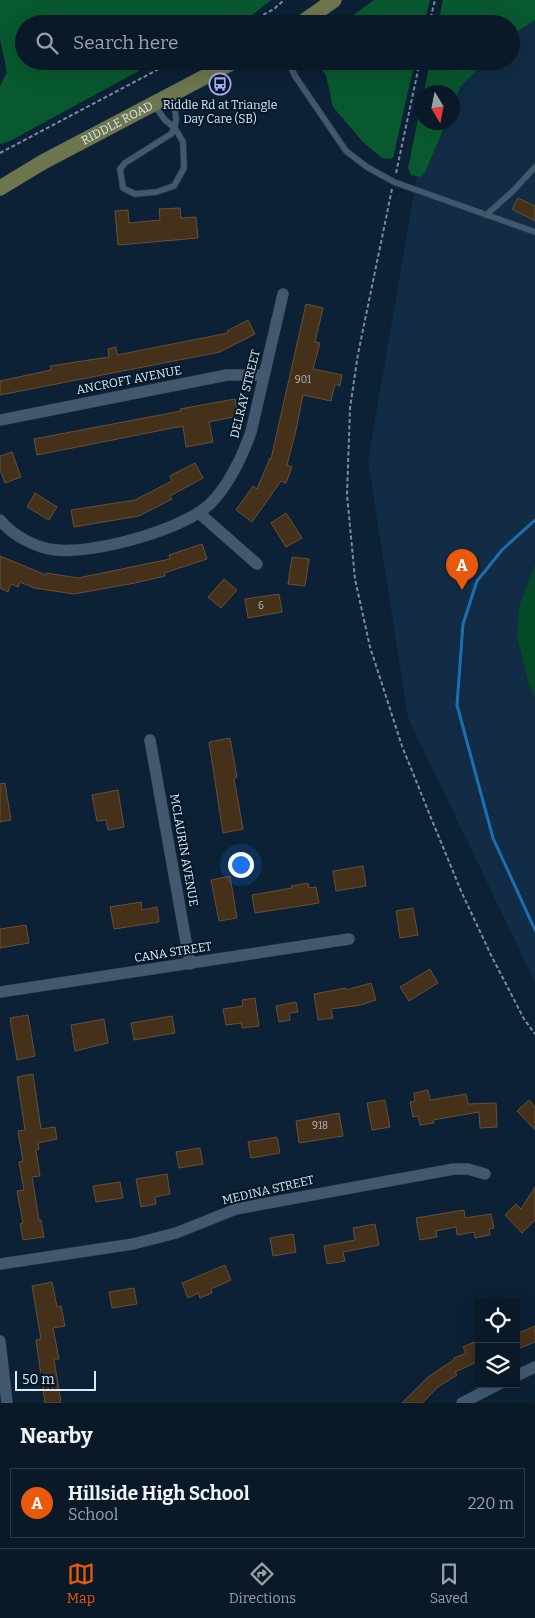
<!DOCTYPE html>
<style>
:root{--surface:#091928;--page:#122230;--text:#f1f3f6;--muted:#99a0a8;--line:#293845;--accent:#ea580c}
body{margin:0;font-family:Bitter,serif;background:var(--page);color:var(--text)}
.controls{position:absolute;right:15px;bottom:15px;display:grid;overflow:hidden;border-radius:0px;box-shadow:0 5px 20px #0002}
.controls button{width:45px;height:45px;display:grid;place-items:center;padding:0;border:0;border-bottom:1px solid var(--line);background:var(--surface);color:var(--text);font:25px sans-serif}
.compass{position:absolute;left:415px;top:85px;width:45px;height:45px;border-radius:50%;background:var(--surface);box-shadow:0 5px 20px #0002;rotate:170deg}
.scale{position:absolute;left:15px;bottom:12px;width:81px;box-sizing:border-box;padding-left:5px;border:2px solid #dce9f7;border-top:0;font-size:14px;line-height:18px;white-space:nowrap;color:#dce9f7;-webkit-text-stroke:4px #04182a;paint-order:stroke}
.you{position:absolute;left:240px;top:864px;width:18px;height:18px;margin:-12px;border:4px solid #fff;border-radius:50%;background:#1a73e8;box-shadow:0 0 0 8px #1a73e833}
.badge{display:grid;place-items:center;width:32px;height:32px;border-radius:50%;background:var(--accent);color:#fff;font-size:16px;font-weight:700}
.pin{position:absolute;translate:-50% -41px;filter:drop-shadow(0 1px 2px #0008)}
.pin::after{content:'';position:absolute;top:26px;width:18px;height:15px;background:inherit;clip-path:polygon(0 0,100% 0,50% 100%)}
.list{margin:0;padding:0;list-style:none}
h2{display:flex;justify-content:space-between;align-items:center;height:65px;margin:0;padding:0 20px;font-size:21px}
h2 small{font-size:16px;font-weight:400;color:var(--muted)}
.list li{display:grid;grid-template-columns:32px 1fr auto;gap:15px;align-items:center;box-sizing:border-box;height:70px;margin:0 10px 10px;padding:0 10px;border:1px solid var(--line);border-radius:0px}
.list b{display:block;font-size:19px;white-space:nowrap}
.list p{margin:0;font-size:16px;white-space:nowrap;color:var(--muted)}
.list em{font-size:16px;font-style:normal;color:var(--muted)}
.icon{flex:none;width:28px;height:28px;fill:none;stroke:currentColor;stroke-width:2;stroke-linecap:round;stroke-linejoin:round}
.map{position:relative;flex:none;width:535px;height:1403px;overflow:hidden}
.search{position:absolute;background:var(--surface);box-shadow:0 5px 20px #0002;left:15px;right:15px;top:15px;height:55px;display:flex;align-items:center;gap:12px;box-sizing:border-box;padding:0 18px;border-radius:28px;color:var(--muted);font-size:19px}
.sheet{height:145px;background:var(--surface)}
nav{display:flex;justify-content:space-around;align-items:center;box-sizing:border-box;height:70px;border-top:1px solid var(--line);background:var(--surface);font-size:14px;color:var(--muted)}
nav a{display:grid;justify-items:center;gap:2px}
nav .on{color:var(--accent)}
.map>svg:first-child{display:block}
</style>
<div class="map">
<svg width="535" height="1403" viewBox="0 0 535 1403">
<rect width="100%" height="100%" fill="#0c2135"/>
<path fill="#112c44" d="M535 9V982L408 718 368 461 426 123 452 122V92L437 61H511V24Z"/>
<path fill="#054a26" d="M535 565V697L528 682 517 636 520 604Z"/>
<path fill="#08592f" d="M0 0H271L252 15 235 24H24V61H157L10 141 0 144V86L7 72 0 39Z
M374 0H430L424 24H341Z
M443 0H535V20L511 36V24H438Z
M315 61H415L393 158 390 159 382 158 363 142 333 107 326 75Z
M430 61H486L460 87 453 106 452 92H424Z
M422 99V122L446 123 425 172 420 177 411 175 408 168Z"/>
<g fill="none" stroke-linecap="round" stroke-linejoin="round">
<path stroke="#1e6faf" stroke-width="3" d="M535 520 502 550 477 581 463 624 457 705 493 838 535 930"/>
</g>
<path fill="#45311a" stroke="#664f38" d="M518 198 535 206V221L512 209Z
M180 208 181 218 196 217 198 238 118 245 115 211 128 210 129 223 160 220 159 209Z
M306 304 323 308 315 342 320 343 313 369 342 375 340 386 335 384 331 401 303 395 296 430 287 465 292 467 286 483 281 481 252 522 236 510 253 486 257 489 270 458 271 459Z
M248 320 255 334 220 352 0 395V381L51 370 50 366 109 357 108 349 116 347 117 355 228 333 227 331Z
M235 399 238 416 209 422 213 442 186 447 183 426 37 455 34 439 181 411 180 409Z
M12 452 21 477 5 483 0 470V456Z
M195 463 203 478 170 496 172 499 139 516 74 527 71 510 135 500 172 481 170 476Z
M35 493 57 507 49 520 27 507Z
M286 513 302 538 286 547 271 523Z
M202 544 207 559 164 573 165 576 135 583 74 594 34 588 20 582 18 587 11 584 8 592 0 588V556L46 575V573L78 578 170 559 169 555Z
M292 557 309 559 305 586 288 584Z
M224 579 237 590 221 608 208 597Z
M279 594 282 612 248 618 245 599Z
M230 738 237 777 234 778 243 829 223 833 209 742Z
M5 783 11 820 0 822V784Z
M118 790 124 827 108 830 106 820 97 821 92 795Z
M363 866 366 886 336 891 333 871Z
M230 876 237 918 219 921 211 880Z
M308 883 309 888 316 887 319 903 255 913 252 895 292 888 291 886Z
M141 902 142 910 157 907 159 922 114 929 110 907Z
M413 908 418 935 400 938 396 911Z
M26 925 29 943 0 948V929Z
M430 969 438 983 409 1001 400 987Z
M371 983 376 1000 361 1005 331 1009 333 1018 318 1020 314 994 346 988V990Z
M255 998 259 1026 242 1028 241 1023 226 1025 223 1009 243 1006 242 1000Z
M296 1002 298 1012 289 1013 290 1020 279 1022 276 1006Z
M28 1015 35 1056 17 1060 10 1018Z
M172 1016 175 1033 134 1040 131 1023Z
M104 1019 108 1043 75 1051 71 1025Z
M33 1074 41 1129 55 1127 57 1139 38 1143 39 1149 36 1150 40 1176 32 1177 39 1220H41L44 1237 23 1240 20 1224 23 1223 17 1191 24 1190 19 1162 23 1161 18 1131 25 1130 17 1077Z
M428 1090 430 1100 466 1094 468 1104 496 1103 497 1127 480 1128 479 1112 433 1120 434 1123 420 1125 418 1116 413 1117 410 1102 415 1101 414 1093Z
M385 1100 390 1127 372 1130 367 1103Z
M529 1100 535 1107V1130L517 1111Z
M339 1113 343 1136 299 1143 296 1121Z
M277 1137 280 1153 251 1158 248 1142Z
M200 1148 203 1164 179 1168 176 1152Z
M167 1174 170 1194 155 1197 156 1204 141 1207 136 1179Z
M120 1182 123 1198 96 1202 93 1186Z
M535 1187V1220L522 1233 505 1215 516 1204 521 1209Z
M464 1210 465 1218 491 1214 494 1228 489 1229 490 1235 475 1238 474 1232 457 1235 456 1227 436 1231 437 1237 420 1240 416 1218Z
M375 1224 379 1245 343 1252 345 1261 327 1264 324 1246 355 1240 353 1228Z
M293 1234 296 1252 273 1256 270 1238Z
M225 1265 231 1280 211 1289 212 1293 200 1298 198 1293 188 1298 182 1283Z
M52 1282 57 1307 61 1306 65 1326 53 1328 59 1359H54L61 1403H45L36 1340 41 1339 32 1286Z
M134 1288 137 1304 112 1308 109 1292Z
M535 1326V1342L520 1348 516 1339V1334Z
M474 1342 479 1352V1361L455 1372 457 1375 438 1387 422 1403H402L428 1377 455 1359 454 1358 466 1353 463 1347Z"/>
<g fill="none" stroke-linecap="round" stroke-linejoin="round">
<g stroke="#303b4b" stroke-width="7">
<path id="lane" d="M288 61 295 76 346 151 367 167 394 182 535 232
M154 105 165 120 175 128 183 142 184 168 174 186 156 192 135 194 123 188 120 169 125 163 171 134C180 119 175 113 171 97
M486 215 512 192 535 167"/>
</g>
<g stroke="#303b4b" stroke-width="12">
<path id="street" d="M0 420 227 375H264
M199 513 257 564
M0 520C13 536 36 548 56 550 95 554 182 530 210 504 230 484 242 457 251 432L283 294
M150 740 190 964
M0 992 349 939
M0 1264 133 1244 176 1233 236 1209 454 1169H468L485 1174
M0 1341 7 1403
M516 1376 535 1367
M462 1403 499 1384"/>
</g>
<g stroke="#303b4b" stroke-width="16">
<g id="secondary">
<path d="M300 24 334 0"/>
<path id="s1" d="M0 188 43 162 235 61"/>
</g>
</g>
<path stroke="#7b8c9d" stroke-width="2" stroke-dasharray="4 2.5" stroke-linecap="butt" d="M246 24 274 9 284 0
M429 24 435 0
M0 153 174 61
M396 173 420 61
M392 189 358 354 350 408 347 495 355 579 370 647 402 746 429 813 461 891 491 955 524 1019 535 1034"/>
<use href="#lane" stroke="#41586e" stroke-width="5.5"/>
<use href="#street" stroke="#41586e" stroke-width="11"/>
<use href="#secondary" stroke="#6e764d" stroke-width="15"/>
</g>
<defs>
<g id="bus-ring" transform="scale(1.125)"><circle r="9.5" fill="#04182a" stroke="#aeaefa" stroke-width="1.5"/><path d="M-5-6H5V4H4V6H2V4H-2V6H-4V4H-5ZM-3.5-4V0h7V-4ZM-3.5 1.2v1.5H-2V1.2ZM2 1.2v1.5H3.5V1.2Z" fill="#aeaefa"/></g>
</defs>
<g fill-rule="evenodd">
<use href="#bus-ring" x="220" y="84"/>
</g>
<g text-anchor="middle" stroke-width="4" stroke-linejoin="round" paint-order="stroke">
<g font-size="10" fill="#b6bbc0">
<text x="303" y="383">901</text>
<text x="261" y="609">6</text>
<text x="320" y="1129">918</text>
</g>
<g font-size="12" fill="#dce9f7" stroke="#04182a">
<text x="220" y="109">Riddle Rd at Triangle<tspan x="220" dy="14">Day Care (SB)</tspan></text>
</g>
<g font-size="12" fill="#dce9f7" stroke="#04182a">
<text dy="4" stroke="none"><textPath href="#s1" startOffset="134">RIDDLE ROAD</textPath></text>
<text transform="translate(129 380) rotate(-11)" y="4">ANCROFT AVENUE</text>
<text transform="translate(245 394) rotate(-76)" y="4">DELRAY STREET</text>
<text transform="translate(184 850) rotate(80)" y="4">MCLAURIN AVENUE</text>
<text transform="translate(173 952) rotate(-9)" y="4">CANA STREET</text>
<text transform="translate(268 1190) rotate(-13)" y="4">MEDINA STREET</text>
</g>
</g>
</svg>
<div class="controls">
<button><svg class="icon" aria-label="locate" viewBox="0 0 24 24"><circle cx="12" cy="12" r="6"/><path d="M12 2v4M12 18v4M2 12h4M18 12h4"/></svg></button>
<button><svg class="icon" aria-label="layers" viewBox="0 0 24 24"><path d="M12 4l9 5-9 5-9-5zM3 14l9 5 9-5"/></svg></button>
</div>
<svg class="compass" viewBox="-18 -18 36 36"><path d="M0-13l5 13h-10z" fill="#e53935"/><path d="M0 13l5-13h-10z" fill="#99a0a8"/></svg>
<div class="scale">50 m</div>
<div class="you"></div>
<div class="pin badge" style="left:462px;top:590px">A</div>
<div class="search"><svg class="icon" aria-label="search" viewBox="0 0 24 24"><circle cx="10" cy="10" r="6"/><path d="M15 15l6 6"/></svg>Search here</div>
</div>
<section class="sheet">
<h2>Nearby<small></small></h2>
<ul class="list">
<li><span class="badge">A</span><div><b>Hillside High School</b><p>School</p></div><em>220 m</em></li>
</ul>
</section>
<nav>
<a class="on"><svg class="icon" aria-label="map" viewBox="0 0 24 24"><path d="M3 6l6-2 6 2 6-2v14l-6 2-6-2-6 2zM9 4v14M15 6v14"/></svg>Map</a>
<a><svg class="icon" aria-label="directions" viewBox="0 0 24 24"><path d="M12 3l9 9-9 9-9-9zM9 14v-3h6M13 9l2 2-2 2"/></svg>Directions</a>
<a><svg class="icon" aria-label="saved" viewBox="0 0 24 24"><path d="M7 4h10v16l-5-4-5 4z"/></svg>Saved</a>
</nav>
